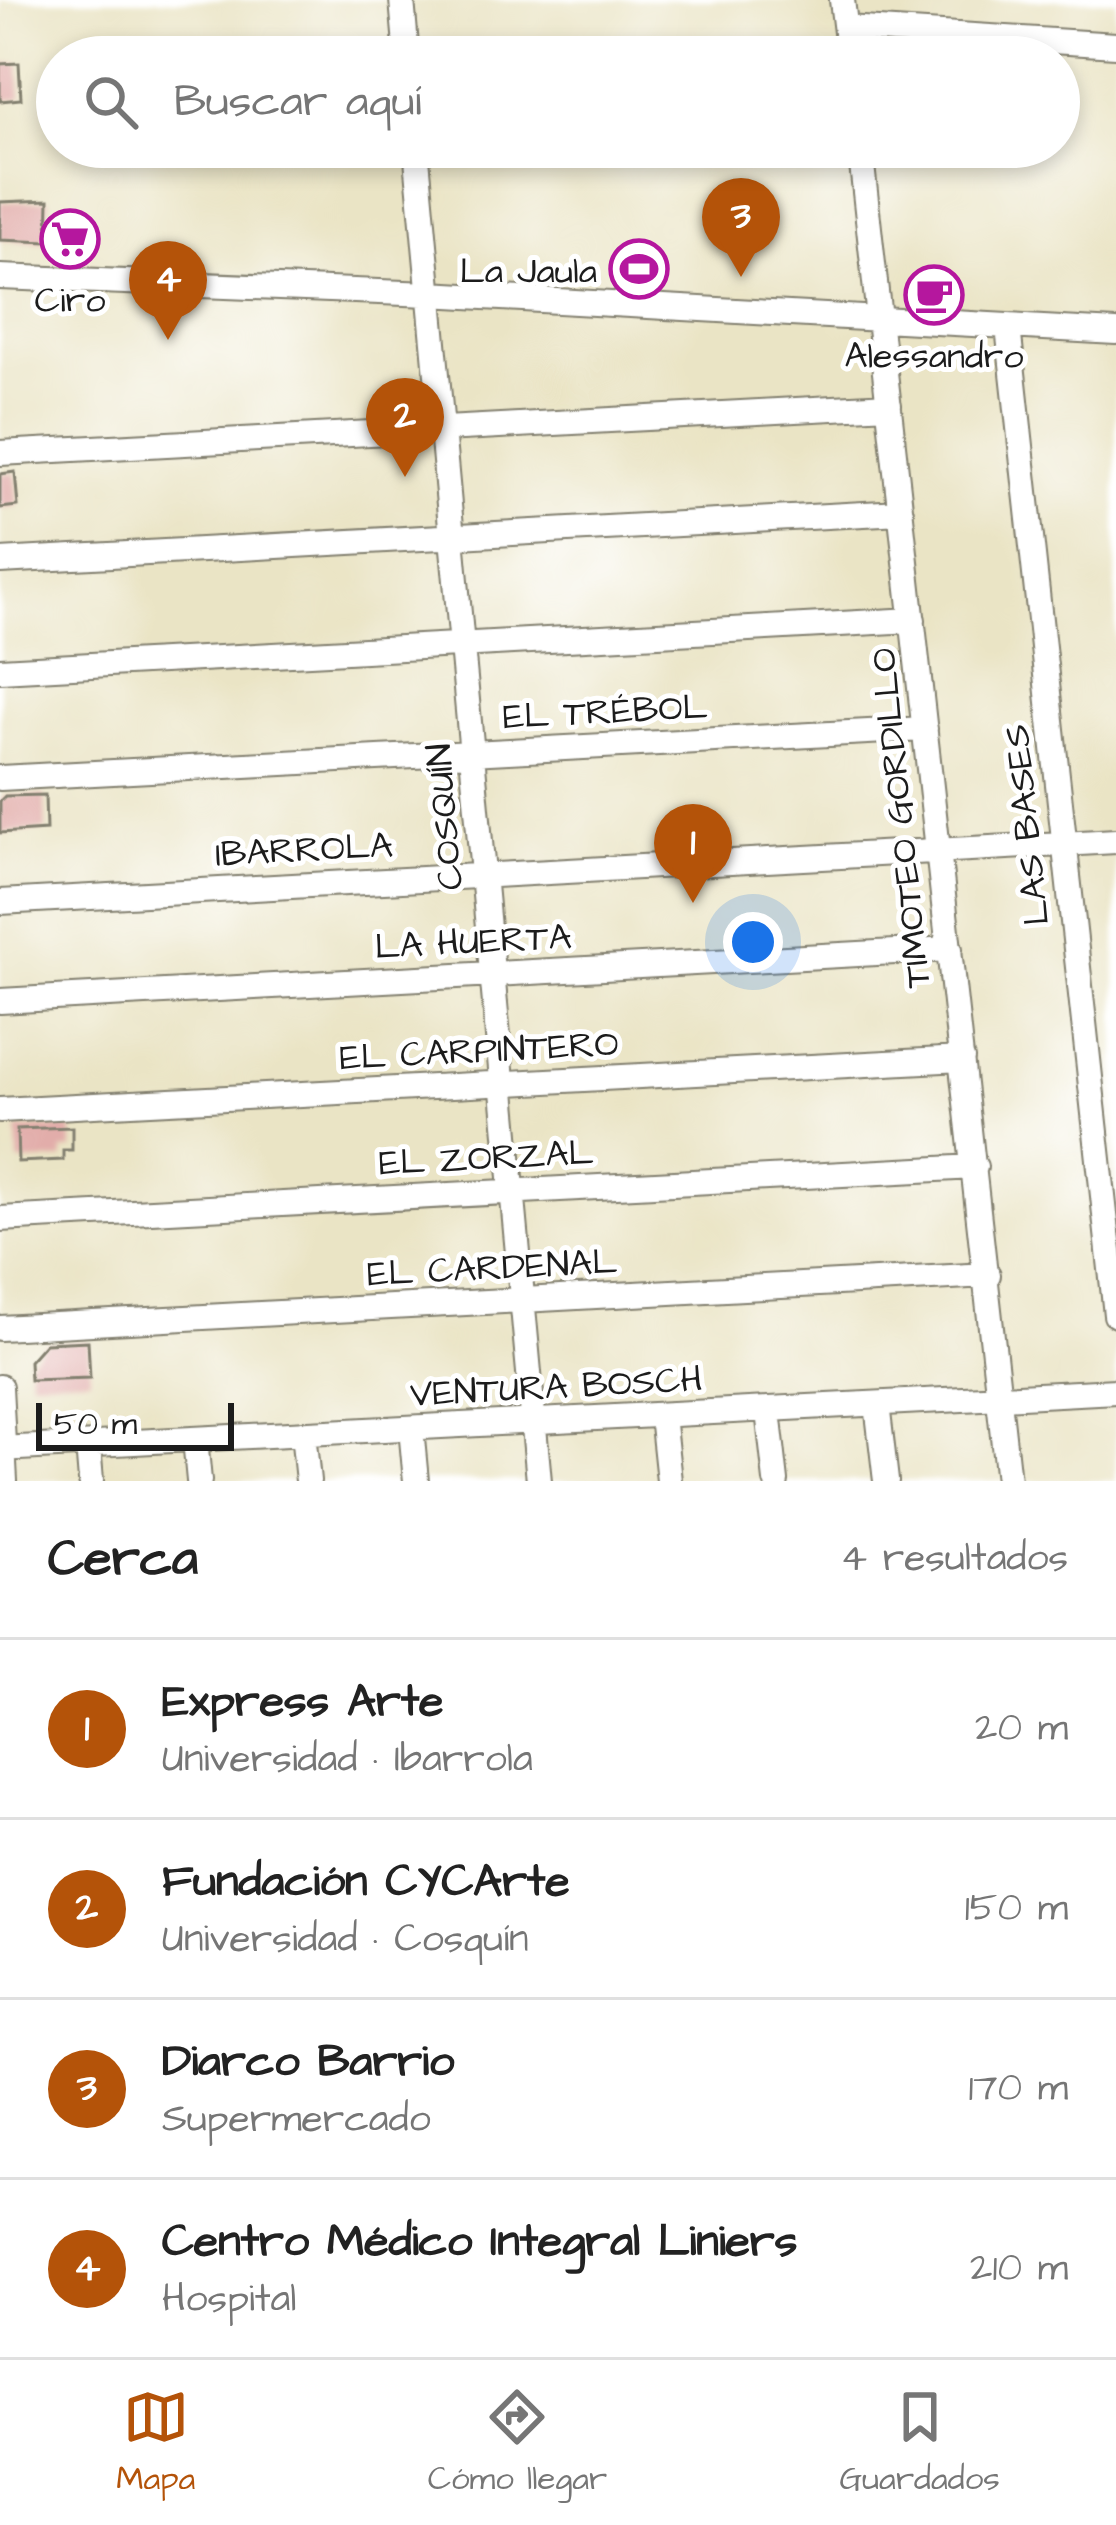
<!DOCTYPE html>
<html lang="es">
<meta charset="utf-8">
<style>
:root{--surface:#fff;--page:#f2f2f2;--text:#222;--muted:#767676;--line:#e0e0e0;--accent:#b45309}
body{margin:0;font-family:"Architects Daughter",sans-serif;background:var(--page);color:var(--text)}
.scale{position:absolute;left:36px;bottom:30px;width:198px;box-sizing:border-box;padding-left:12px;border:6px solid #1c1c1c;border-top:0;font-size:33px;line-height:42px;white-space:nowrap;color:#1c1c1c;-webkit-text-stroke:9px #fff;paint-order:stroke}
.you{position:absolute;left:753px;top:942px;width:42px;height:42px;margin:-30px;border:9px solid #fff;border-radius:50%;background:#1a73e8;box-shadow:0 0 0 18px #1a73e833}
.badge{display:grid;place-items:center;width:78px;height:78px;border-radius:50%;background:var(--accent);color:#fff;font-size:39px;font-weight:700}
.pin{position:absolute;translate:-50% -99px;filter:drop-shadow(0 3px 6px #0008)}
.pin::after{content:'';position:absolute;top:63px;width:42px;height:36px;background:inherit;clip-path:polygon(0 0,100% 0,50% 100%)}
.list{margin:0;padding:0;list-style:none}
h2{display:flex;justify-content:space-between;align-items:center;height:156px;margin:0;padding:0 48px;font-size:51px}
h2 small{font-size:39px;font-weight:400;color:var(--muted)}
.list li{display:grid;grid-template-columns:78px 1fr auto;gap:36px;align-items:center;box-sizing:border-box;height:180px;padding:0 48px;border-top:3px solid var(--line)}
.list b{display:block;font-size:45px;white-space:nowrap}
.list p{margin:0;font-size:39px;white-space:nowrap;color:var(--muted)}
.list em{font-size:39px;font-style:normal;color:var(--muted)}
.icon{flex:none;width:66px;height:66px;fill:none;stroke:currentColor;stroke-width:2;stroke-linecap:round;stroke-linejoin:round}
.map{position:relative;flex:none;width:1116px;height:1481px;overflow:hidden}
.search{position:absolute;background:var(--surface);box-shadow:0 6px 18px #0003;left:36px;right:36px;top:36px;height:132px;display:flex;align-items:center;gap:30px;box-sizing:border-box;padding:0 42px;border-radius:66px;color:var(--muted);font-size:45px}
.sheet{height:876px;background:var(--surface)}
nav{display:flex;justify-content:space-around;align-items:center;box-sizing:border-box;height:168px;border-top:3px solid var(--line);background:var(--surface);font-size:33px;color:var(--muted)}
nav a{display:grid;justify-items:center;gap:6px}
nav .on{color:var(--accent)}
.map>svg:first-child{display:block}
</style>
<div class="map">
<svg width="1116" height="1481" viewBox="0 0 1116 1481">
<rect width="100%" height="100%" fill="#fff"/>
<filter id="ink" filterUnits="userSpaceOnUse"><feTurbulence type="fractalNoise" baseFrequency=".00833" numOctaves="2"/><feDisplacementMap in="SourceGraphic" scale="24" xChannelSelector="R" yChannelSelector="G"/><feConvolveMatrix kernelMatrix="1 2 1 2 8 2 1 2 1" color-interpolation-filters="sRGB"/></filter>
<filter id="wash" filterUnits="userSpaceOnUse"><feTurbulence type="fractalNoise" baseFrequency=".004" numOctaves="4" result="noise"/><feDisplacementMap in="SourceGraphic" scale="48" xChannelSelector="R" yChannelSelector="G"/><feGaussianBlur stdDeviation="2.7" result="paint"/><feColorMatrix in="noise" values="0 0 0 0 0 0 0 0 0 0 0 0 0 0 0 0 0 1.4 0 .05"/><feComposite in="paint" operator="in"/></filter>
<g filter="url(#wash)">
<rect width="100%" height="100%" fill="#eae4c5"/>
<g id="blocks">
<path fill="#e2adaa" d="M19 63 21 99 0 101V64Z
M49 200 48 242 0 240V202Z
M15 472 18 506 0 508V474Z
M45 795 46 830 0 833V801L5 796Z
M72 1127V1150H63V1160L18 1162 17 1129Z
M88 1341 90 1378 30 1380 29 1361 45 1343Z"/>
</g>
</g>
<g filter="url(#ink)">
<use href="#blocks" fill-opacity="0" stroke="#838070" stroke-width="3"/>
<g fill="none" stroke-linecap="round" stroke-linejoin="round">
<g stroke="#838070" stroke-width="28">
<path id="minor" d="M402 0 407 57
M842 0 849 57
M846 28 1116 45
M416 147 539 1481
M860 147 1008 1481
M0 277 430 294 1116 332
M1008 327 1116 1315
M0 453 889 405
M0 561 901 512
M0 670 913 620
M0 778 925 729
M0 902 1116 841
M0 1001 950 949
M0 1110 962 1059
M0 1219 975 1167
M0 1328 988 1275
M0 1387 5 1481
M877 1404 886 1481
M768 1411 776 1481
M662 1415 669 1481
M411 1428 416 1481
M303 1433 308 1481
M195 1439 199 1481
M88 1445 91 1481
M0 1449 1116 1391"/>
</g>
<use href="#minor" stroke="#fff" stroke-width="24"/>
</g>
</g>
<defs>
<g id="supermarket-ring" transform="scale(3)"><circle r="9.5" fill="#fff" stroke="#b5179e" stroke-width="1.5"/><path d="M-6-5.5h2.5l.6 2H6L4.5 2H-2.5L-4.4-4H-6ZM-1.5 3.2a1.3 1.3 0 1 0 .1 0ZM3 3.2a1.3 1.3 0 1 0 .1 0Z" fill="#b5179e"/></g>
<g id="stadium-ring" transform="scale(3)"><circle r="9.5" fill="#fff" stroke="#b5179e" stroke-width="1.5"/><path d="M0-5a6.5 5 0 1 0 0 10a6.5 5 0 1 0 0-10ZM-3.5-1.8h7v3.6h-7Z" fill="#b5179e"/></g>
<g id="cafe-ring" transform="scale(3)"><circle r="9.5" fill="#fff" stroke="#b5179e" stroke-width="1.5"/><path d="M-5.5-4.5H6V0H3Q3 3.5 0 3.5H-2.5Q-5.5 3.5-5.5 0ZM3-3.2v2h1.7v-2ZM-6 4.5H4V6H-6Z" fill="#b5179e"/></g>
</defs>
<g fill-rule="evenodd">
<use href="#supermarket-ring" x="70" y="239"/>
<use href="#stadium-ring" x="639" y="269"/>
<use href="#cafe-ring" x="934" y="295"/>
</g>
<g text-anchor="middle" stroke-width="10" stroke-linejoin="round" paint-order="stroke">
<g font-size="36" fill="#1c1c1c" stroke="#fff">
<text x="597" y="282" text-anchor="end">La Jaula</text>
<text x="70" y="311">Ciro</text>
<text x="934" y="367">Alessandro</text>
</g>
<g font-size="36" fill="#1c1c1c" stroke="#fff">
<text transform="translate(605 710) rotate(-3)" y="13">EL TRÉBOL</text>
<text transform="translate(443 817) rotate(-95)" y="13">COSQUÍN</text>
<text transform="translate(899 818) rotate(-96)" y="13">TIMOTEO GORDILLO</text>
<text transform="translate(1025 825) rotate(-96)" y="13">LAS BASES</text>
<text transform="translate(304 848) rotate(-3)" y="13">IBARROLA</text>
<text transform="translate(473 940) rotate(-3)" y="13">LA HUERTA</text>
<text transform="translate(479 1049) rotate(-3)" y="13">EL CARPINTERO</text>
<text transform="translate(486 1156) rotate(-3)" y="13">EL ZORZAL</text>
<text transform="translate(492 1266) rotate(-3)" y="13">EL CARDENAL</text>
<text transform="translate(556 1385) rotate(-3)" y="13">VENTURA BOSCH</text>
</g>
</g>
</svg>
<div class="scale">50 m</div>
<div class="you"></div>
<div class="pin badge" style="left:693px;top:903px">1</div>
<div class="pin badge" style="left:405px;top:477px">2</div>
<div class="pin badge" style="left:741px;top:277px">3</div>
<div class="pin badge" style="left:168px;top:340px">4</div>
<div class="search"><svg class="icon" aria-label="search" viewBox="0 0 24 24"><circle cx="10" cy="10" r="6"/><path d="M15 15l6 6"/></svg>Buscar aquí</div>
</div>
<section class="sheet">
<h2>Cerca<small>4 resultados</small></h2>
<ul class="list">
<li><span class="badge">1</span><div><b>Express Arte</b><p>Universidad · Ibarrola</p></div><em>20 m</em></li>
<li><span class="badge">2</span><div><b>Fundación CYCArte</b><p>Universidad · Cosquín</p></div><em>150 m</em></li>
<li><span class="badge">3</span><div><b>Diarco Barrio</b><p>Supermercado</p></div><em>170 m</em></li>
<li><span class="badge">4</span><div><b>Centro Médico Integral Liniers</b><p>Hospital</p></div><em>210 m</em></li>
</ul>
</section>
<nav>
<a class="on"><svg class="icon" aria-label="map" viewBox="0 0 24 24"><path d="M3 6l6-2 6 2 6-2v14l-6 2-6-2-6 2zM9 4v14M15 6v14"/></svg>Mapa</a>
<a><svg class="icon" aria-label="directions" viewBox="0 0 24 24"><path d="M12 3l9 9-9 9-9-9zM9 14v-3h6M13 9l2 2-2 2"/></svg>Cómo llegar</a>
<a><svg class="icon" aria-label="saved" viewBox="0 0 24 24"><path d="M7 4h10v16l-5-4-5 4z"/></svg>Guardados</a>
</nav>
